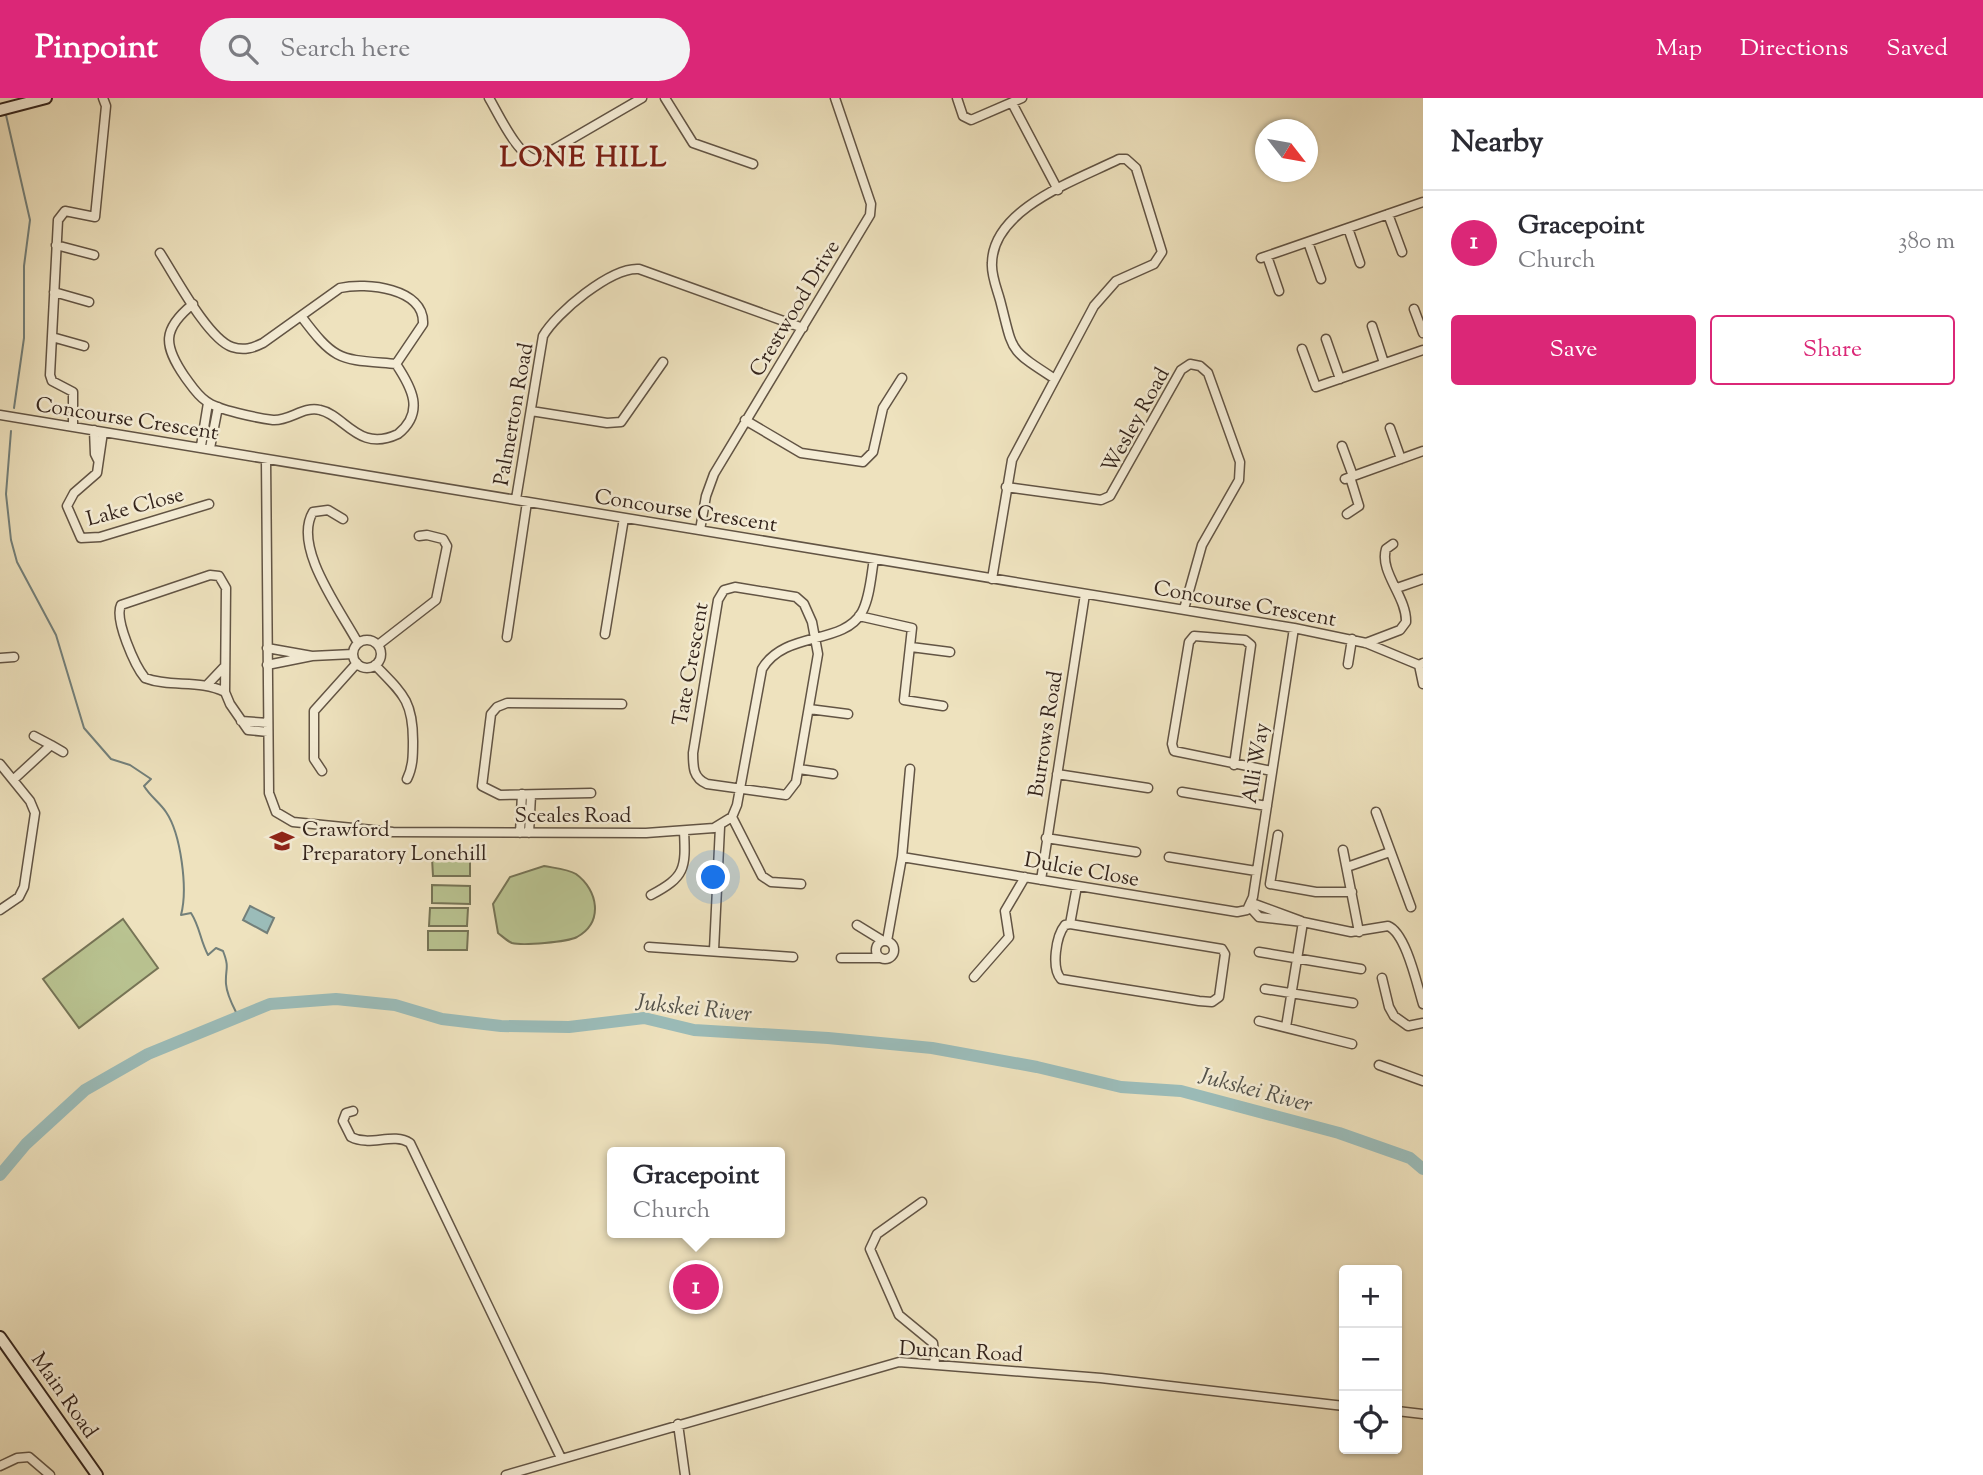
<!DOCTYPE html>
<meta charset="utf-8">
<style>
:root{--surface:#fff;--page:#f2f2f3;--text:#2b2b33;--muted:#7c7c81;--line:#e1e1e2;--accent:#db2777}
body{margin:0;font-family:"Sorts Mill Goudy",serif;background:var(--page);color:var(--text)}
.controls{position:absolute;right:21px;bottom:21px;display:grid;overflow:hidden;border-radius:7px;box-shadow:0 2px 5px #0004}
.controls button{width:63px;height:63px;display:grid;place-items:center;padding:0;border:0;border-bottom:2px solid var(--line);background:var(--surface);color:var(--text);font:35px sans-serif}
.compass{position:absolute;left:1255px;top:21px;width:63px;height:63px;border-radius:50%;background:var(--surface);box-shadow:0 2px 5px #0004;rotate:121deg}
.you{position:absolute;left:714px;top:780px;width:24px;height:24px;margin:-18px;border:5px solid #fff;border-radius:50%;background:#1a73e8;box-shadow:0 0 0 10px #1a73e833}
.badge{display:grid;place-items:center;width:46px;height:46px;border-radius:50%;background:var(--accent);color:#fff;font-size:23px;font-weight:700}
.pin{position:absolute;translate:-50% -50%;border:4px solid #fff;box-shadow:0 2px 7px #0006}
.popup{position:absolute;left:607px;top:1049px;width:178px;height:91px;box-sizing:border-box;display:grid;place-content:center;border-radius:7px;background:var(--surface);filter:drop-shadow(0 2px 5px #0005);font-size:23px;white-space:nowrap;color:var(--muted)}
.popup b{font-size:26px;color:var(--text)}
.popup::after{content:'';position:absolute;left:50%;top:100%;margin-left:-14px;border:14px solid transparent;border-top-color:var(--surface)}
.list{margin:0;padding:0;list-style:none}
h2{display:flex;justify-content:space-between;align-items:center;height:91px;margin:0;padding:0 28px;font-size:30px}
h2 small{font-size:23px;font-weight:400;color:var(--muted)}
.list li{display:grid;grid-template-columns:46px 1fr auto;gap:21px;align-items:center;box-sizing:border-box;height:105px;padding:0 28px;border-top:2px solid var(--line)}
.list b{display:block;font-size:26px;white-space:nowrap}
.list p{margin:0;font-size:23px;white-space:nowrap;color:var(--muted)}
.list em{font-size:23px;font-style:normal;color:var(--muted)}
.actions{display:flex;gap:14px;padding:21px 28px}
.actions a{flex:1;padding:16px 0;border:2px solid var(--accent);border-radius:7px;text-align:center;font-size:24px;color:var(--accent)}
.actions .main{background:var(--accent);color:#fff}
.icon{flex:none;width:38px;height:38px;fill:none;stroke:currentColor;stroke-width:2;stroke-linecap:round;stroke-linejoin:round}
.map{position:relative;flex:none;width:1423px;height:1377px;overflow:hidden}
header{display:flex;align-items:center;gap:42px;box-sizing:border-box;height:98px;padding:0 35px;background:var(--accent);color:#fff}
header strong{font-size:33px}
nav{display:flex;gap:38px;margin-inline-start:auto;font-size:24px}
.search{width:490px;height:63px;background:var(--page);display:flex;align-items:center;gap:18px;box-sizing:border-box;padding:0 24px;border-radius:38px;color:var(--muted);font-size:26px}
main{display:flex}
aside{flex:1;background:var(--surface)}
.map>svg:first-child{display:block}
</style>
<header>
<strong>Pinpoint</strong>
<div class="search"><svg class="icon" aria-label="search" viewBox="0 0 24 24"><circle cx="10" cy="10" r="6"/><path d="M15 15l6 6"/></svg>Search here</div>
<nav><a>Map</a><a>Directions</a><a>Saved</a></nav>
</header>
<main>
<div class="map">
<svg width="1423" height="1377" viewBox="0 0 1423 1377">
<rect width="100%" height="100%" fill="#eee2be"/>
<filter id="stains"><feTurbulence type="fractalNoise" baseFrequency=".00286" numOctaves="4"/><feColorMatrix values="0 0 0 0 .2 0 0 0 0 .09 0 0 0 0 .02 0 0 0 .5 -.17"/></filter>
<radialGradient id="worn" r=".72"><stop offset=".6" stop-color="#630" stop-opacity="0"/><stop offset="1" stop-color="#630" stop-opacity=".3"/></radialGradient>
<path fill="#b9c391" stroke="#767456" stroke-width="2" d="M432 760H470V778H433Z
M544 768C554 770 568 771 576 776 598 792 604 824 577 839 567 844 523 848 512 845 507 843 502 838 498 835L493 806 510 779Z
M432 787 470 788V806L432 805Z
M430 810H468L467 828H429Z
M123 821 158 870 79 930 43 881Z
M428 833H468L467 852H428Z"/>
<path fill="#9bbcb9" stroke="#727f7a" stroke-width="2" d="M250 808 274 820 267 835 243 822Z"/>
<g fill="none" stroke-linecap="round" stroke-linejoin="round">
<path stroke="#727f7a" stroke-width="2" d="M6 17 30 122 24 168V240L14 310
M11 333 6 396 11 442 17 464 56 537 84 630 111 661 130 667 151 681 144 688C150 698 160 705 166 714 181 736 188 791 181 817L191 815C200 829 200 842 208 857L216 850 223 853C230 871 225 870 226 886 227 898 233 908 238 918"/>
<path stroke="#9bbcb9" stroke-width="12" d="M0 1077 26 1046 85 992 148 956 270 906 336 901 395 907 442 921 501 928 569 929 644 920 694 932 828 940 932 950 1037 969 1121 989 1181 993 1339 1035 1410 1060 1423 1071"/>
<g stroke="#625444" stroke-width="11">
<path id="street" d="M489 0C498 15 519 61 537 61L642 0
M665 0 693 45 753 66
M957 0 963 18 971 22 1022 0
M1012 5 1058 92
M1388 116 1402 154
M1348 130 1360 165
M1308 144 1321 181
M56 147 94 157
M160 155C175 178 208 241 232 249 244 253 253 250 263 245L340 190C366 184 425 190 423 226L396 266C412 290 425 314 398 336 358 355 345 317 320 312 303 308 290 323 273 322 258 320 217 312 206 303 197 297 191 287 185 279 163 247 162 231 193 206
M1267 158 1279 193
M1261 160 1423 104
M54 194 89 204
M1414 211 1423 235
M301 218C336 265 340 261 396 266
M1372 228 1384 265
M52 239 84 248
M1326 241 1340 281
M1302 251 1316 289 1423 252
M531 313 607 325 621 324 663 264
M0 317 1294 530 1366 545 1419 567
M745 322 801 355 863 364 873 354 883 310 902 280
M73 329V294L52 283 50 277 58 122 65 113 95 119 106 8 103 0
M1390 330 1401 361
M94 332 95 356 98 362
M103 334 97 375 74 395 67 408 81 440 100 439 209 406
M201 348 208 305
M1342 348 1353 378
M210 350 218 309
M266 361 269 695 276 714 293 724 393 734 646 735 714 730 732 719 737 707 762 571C785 532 843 548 862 514 870 499 871 478 874 461
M1345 381 1423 353
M1006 389 1101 402 1110 398 1181 272 1190 266 1200 268 1208 275 1240 364 1239 382 1202 447 1184 511
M516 401 543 238C556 215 611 169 639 171L803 230
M1347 416 1359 408 1350 379
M343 421 328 412 313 414C292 449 341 513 358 545
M700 432 706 398 714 376 870 117 871 106 835 0
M992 481 1012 362 1094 208 1116 183 1154 166 1162 154 1136 70 1126 61H1119C1077 82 993 110 992 165 991 177 997 191 1000 202 1014 255 1007 250 1055 281
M735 489 796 499 804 506 812 524 818 556 796 684 786 697 707 686C693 680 693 669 693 655L718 502 724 492Z
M1397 490 1423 481
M859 518 912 530 904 602 943 608
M605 536 624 420
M507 539 527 404
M353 556a14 14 0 1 1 28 0a14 14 0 1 1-28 0Z
M1366 545 1400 532 1406 524C1407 499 1379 474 1386 451L1393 446
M378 547 436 502 447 448 443 441 427 437 419 438
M911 549 950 554
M267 550 312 558
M0 560 14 559
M1423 565 1419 567 1423 586
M1348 566 1352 541
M267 567 312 558 353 556
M375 567C402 595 413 602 413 643 413 657 413 669 407 681
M208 586 225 568
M225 594C199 581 171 590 145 580 135 568 114 521 121 507L210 477 219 478 226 490 225 594 230 606 248 632 268 634
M809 611 848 616
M241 623 268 625
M34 638 51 647
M0 666 30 703 35 715 24 789 19 799 0 812
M1234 667 1251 547 1245 542 1194 538 1189 544 1172 646 1174 653 1272 673
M799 671 833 676
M322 673 314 661V613L357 565
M1057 676 1148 690
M13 682 51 647 63 654
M1182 694 1267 708
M591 695 500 697 482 688 491 616 497 609 507 605 622 606
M1376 714 1411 809
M732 719 762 778 771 784 801 786
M520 735 522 696
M529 735 531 697
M1278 737 1270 786 1316 794H1352
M1046 740 1136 754
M1343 752 1359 834
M902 759 1237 814 1247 812 1253 799 1294 530
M1169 759 1256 773
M1347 769 1390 754
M1041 782 1085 496
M651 797C685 779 686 771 684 733
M1252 805 1301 823
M1250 809 1259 819 1303 824 1351 834 1388 828C1406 835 1417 887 1423 906
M1070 826 1222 851 1225 856 1219 899 1212 904 1199 903 1061 881C1051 870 1056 838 1065 827L1070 826 1077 788
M857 827 883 843
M876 852a9 9 0 1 1 18 0a9 9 0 1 1-18 0Z
M887 843 902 759 910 671
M649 849 793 859
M714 852 720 729
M1259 854 1361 871
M841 860H880
M974 879 1009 839 1005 813 1025 779
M1382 880 1389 909 1394 918 1408 928 1423 925
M1265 891 1353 905
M1259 923 1352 946
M1286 929 1303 824
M1379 967 1423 983
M353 1013 346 1015 343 1023 351 1039C370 1049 393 1034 410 1045L561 1360
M922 1104 877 1136 870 1151 899 1217 933 1245 935 1266
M1397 1313 1423 1316
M678 1326 685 1377
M0 1368 17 1360 29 1359 50 1377
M506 1377 899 1264 1101 1280 1344 1308"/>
</g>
<g stroke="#34241c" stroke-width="14">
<path id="secondary" d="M0 12 46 0
M0 1239 97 1377"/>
</g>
<use href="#street" stroke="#f4ecd5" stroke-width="8"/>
<use href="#secondary" stroke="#f4ecd5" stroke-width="10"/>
</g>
<defs>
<g id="school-bare" transform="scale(1.89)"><path d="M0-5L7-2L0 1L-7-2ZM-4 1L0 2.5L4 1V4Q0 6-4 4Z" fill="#8f2418" stroke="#f4ecd5" stroke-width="2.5" paint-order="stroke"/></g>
</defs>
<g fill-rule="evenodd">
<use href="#school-bare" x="282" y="743"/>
</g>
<g text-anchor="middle" stroke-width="5" stroke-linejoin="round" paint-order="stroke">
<g font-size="21" fill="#34241c" stroke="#f4ecd5">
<text transform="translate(794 210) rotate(-59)" y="7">Crestwood Drive</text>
<text transform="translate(513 316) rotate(-80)" y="7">Palmerton Road</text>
<text transform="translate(127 320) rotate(9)" y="7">Concourse Crescent</text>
<text transform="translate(1135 322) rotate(-61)" y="7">Wesley Road</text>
<text transform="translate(135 408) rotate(-15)" y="7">Lake Close</text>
<text transform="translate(686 412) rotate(9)" y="7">Concourse Crescent</text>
<text transform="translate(1245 505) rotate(10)" y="7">Concourse Crescent</text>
<text transform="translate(690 566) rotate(-80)" y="7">Tate Crescent</text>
<text transform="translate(1045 636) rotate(-81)" y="7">Burrows Road</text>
<text transform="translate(1255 665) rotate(-81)" y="7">Alli Way</text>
<text x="573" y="724">Sceales Road</text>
<text transform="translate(1082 771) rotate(10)" y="7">Dulcie Close</text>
<text transform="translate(961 1253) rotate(3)" y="7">Duncan Road</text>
<text transform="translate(65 1297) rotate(55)" y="7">Main Road</text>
</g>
<g font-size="21" fill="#34241c" stroke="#f4ecd5" text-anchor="start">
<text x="302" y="738">Crawford<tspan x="302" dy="24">Preparatory Lonehill</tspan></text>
</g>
<g font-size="23" font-style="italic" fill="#53524b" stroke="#f4ecd5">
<text transform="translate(694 909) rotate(6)" y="8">Jukskei River</text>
<text transform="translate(1256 991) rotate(15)" y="8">Jukskei River</text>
</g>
<g font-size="28" font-weight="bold" letter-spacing="2" fill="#7a1f14" stroke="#f4ecd5">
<text x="584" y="68">LONE HILL</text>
</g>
</g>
<rect width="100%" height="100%" filter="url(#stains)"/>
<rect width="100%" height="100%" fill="url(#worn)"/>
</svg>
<div class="controls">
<button>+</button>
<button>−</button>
<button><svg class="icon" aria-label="locate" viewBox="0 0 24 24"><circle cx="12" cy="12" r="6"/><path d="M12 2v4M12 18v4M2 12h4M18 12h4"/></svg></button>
</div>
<svg class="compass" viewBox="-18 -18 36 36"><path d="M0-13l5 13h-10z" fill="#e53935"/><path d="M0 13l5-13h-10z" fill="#7c7c81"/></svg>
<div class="you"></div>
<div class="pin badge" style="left:696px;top:1189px">1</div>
<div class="popup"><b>Gracepoint</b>Church</div>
</div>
<aside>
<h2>Nearby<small></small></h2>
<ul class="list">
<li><span class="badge">1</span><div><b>Gracepoint</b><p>Church</p></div><em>380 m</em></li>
</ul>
<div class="actions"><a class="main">Save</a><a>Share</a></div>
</aside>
</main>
